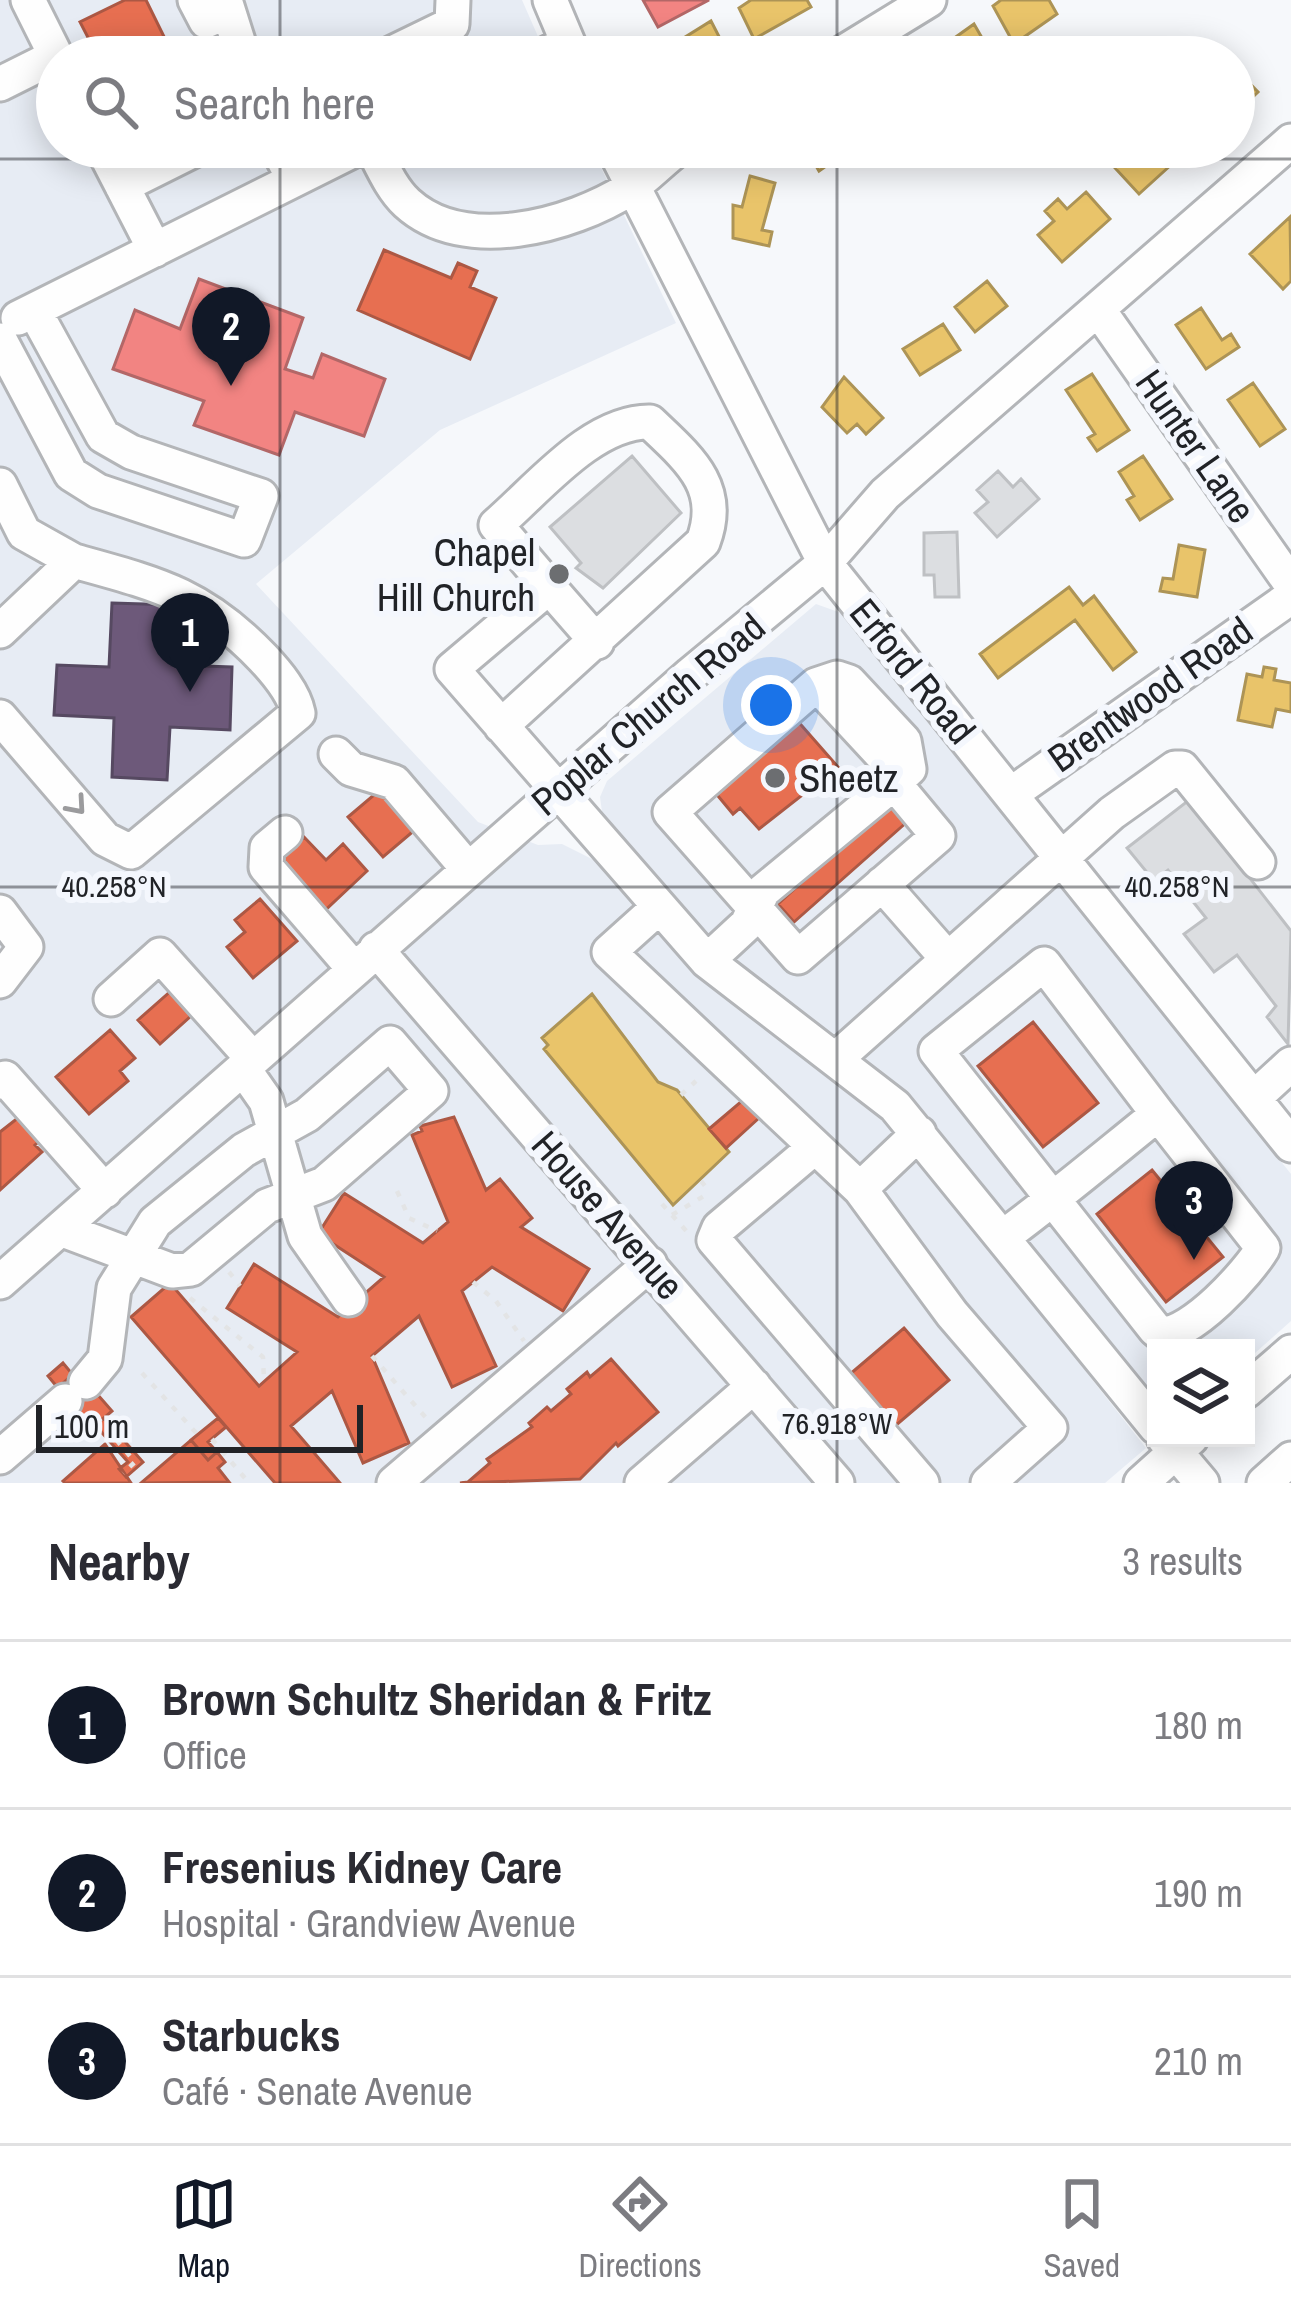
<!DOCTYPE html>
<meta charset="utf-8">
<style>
:root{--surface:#fff;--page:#f2f2f3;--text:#2b2b33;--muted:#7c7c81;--line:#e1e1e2;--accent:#111827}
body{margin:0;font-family:"Archivo Narrow",sans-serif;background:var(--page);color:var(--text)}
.controls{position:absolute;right:36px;bottom:36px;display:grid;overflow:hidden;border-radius:0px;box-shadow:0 6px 30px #0003}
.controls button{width:108px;height:108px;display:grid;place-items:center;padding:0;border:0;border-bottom:3px solid var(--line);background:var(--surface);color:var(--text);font:60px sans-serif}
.scale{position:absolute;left:36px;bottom:30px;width:327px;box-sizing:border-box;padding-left:12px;border:6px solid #212327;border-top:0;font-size:33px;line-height:42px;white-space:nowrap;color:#212327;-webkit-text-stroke:9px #f4f7fd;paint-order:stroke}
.you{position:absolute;left:771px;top:705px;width:42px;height:42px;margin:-30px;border:9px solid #fff;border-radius:50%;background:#1a73e8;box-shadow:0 0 0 18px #1a73e833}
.badge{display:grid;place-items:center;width:78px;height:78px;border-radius:50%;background:var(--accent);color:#fff;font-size:39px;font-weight:700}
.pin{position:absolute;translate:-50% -99px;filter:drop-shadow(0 3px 6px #0008)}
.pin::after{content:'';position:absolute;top:63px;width:42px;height:36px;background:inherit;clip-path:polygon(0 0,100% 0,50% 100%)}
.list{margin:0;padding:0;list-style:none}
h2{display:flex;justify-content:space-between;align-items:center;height:156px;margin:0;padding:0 48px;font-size:51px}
h2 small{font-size:39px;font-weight:400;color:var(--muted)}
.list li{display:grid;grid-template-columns:78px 1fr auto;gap:36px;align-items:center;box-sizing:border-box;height:168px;padding:0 48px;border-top:3px solid var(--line)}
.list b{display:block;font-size:45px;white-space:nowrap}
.list p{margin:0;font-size:39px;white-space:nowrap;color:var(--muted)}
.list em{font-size:39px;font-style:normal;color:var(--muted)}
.icon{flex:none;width:66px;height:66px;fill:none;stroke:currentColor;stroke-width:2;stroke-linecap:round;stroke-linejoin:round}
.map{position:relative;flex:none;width:1291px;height:1483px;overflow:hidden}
.search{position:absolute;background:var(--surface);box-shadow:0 6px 30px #0003;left:36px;right:36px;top:36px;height:132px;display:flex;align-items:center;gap:30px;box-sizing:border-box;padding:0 42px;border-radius:66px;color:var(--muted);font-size:45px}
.sheet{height:660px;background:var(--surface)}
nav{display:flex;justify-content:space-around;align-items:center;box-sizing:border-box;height:168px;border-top:3px solid var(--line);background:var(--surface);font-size:33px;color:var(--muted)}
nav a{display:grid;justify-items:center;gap:6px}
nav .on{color:var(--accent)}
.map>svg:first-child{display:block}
</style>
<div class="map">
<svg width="1291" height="1483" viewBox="0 0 1291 1483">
<rect width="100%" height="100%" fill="#f6f8fb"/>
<path fill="#e7ecf4" d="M0 0H522L547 57H57V147H591L676 323 440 430 256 584 478 822 538 845 562 844 602 864 736 1008 846 1082 885 1116 1146 1448 1105 1483H0Z
M816 604 844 614 1291 1174V1321L1246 1361V1348H1156V1407L996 1203 893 1084 743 975 603 819 600 797 607 781Z"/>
<path fill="#e9c46a" stroke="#ad9456" stroke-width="3" d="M751 0H807L811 7 754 39 739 8Z
M1001 0H1049L1057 14 1014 44 993 6Z
M711 21 728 54 722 57H653Z
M974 24 993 57H934L932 54Z
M1234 67 1258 92 1234 115Z
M805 147H853L819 171Z
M1122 147H1156L1172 164 1139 194 1115 168 1129 156Z
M750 176 775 183 762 230 772 232 769 246 733 238V205L742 207Z
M1086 192 1110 219 1062 262 1038 235 1054 221 1045 211 1058 199 1067 209Z
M1290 217 1291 281 1283 289 1250 254Z
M987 281 1007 306 975 332 955 307Z
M1201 308 1222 340 1231 334 1239 347 1206 369 1176 325Z
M943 324 960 350 920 375 903 349Z
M1092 374 1129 430 1097 451 1088 438 1095 434 1066 390Z
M844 377 883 418 866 434 857 424 847 433 822 407Z
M1253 383 1285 429 1260 446 1228 400Z
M1143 456 1172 499 1140 520 1127 500 1134 496 1119 472Z
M1179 545 1205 550 1197 597 1160 591 1163 578 1173 579Z
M1069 587 1083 605 1094 596 1136 652 1113 670 1075 620 998 678 980 654Z
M1264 667 1276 669 1274 680 1291 683V712L1276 709 1272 727 1238 720 1247 674 1262 677Z
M592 994 658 1082 677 1090 729 1152 673 1205 544 1049 548 1045 542 1038Z"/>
<path fill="#e76f51" stroke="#ac5844" stroke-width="3" d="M125 0H146L174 57H98L80 22Z
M208 46 214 57H186Z
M384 250 451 278 458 263 477 271 470 287 496 298 470 359 358 310Z
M795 718 838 767 759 829 740 808 733 814 713 790Z
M388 783 423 823 383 857 348 817Z
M890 802 908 821 794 922 778 904Z
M304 837 326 860 343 844 367 871 320 915 274 865Z
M260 899 297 941 253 978 227 947 245 932 235 920Z
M181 982 202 1006 160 1044 138 1020Z
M1033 1022 1098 1103 1043 1147 978 1066Z
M110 1030 135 1058 120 1071 128 1081 89 1114 56 1077Z
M743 1100 759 1118 726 1148 709 1129Z
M28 1110 48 1133 35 1145 42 1152 0 1190V1132Z
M454 1117 486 1190 500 1179 532 1218 521 1227 589 1269 563 1311 492 1267 462 1291 496 1366 452 1387 419 1316 372 1356 409 1443 363 1463 332 1391 291 1426 340 1483H275L131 1317 170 1283 259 1386 297 1352 227 1308 254 1264 338 1317 384 1277 318 1234 344 1193 423 1243 448 1222 412 1135 422 1131 420 1126Z
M1152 1170 1223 1257 1166 1302 1097 1214Z
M904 1328 949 1380 894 1427 849 1375Z
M611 1359 658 1412 618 1446 616 1443 580 1479 460 1483 468 1482 490 1463 487 1459 532 1427 529 1423 547 1407 551 1411 571 1394 567 1389 587 1372 590 1377Z
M63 1363 73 1375 58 1388 48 1376Z
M77 1371 112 1411 90 1430 55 1390Z
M104 1418 143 1462 126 1477 119 1469 128 1462 95 1425Z
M218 1418 226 1427 208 1442 217 1452 208 1460 191 1440Z
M191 1440 208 1460 217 1452 225 1462 218 1468 229 1482 141 1483Z
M105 1444 131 1483H65L63 1481Z"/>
<path fill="#6d597a" stroke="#564961" stroke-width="3" d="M112 603 175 605 172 665 232 667 230 730 170 727 167 780 112 777 114 718 54 715 57 665 109 667Z"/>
<path fill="#f28482" stroke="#b36767" stroke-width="3" d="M643 0H709L658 27Z
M199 279 303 318 285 369 313 378 322 354 385 379 364 436 295 412 279 455 194 425 204 401 113 369 135 310 180 329Z"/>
<path fill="#dcdee1" stroke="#bec0c3" stroke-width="3" d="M632 456 681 513 603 588 576 568 581 563 550 527Z
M998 471 1013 487 1021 479 1039 499 997 537 975 513 988 502 977 490Z
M957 532 959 597H935L934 575H924V533Z
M1189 800 1291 931 1288 1044 1267 1017 1276 1006 1237 955 1214 972 1184 934 1206 918 1168 870 1154 881 1127 848Z"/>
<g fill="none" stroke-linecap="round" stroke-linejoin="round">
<g stroke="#b3b5b8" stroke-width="39">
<path id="minor" d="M28 0 57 58
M195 0 206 21 228 11
M225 0 243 57
M550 0 574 57
M384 57 452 24 453 0
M540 57 568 43
M836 57 929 0
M0 84 56 56
M102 147 155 250
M277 147 294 180
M372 147C382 166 391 188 407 203 464 255 571 226 629 189 647 177 662 160 680 147
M613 147 825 563 1291 1145
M122 186 200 147
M1098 309 1291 584
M18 318 360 147
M0 340 71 474 98 491 244 540 261 496 131 452 103 436 34 310
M0 485 24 533 74 561
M549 587 597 642
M0 631 74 561C157 584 202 594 263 658 277 673 294 693 298 713L131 852 105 839 0 717
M837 678 849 682 904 741 909 769 894 783 938 836 798 957 670 812 816 685Z
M501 726 703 542C724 487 689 459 650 422 592 421 538 489 496 525L549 587 452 669 707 961 895 1106 1156 1427
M336 754 351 769 394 782 468 869
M1011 794 1291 597
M285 833 267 848 266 867 354 969
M882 884 946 957
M659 907 609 952 860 1189 952 1314 1050 1428 988 1483
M0 912 26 947 0 981
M376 949 837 1483
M707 961 747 924 763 891 894 783 883 756 821 689
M111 999 160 955 253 1059
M837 1058 1112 813 1175 768H1182L1258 862
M243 1068 266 1101 305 1236 349 1299
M0 1082 5 1078 105 1191
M1254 1098 1291 1064
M815 1147 719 1228 714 1240 922 1483
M860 1189 919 1133
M63 1230 172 1271 191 1269 267 1206 324 1184 431 1091 390 1043 307 1115 244 1150 155 1222 114 1288 105 1359 86 1382
M1003 1237C1056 1198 1107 1155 1158 1114L1263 1248C1248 1273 1192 1335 1161 1334L1155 1329 1052 1198 936 1051 1044 964 1158 1114
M0 1282 691 674 825 563 885 494 1291 141
M1246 1391 1291 1352
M1164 1438 1202 1483
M0 1457 65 1401
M394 1483 650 1264
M642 1483 754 1386
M1141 1483 1191 1438
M1264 1483 1291 1459"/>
</g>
<path stroke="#e3e4e5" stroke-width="4.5" stroke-dasharray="6 9" stroke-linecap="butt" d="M681 1095 696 1081
M701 1181 709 1191
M397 1191 409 1218 437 1231
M662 1204 690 1235
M672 1215 704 1196
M229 1272 240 1286
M473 1282 496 1301 524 1341
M190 1298 263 1357 264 1381
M372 1356 427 1419
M142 1373 198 1435
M97 1417 135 1462 123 1473
M212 1439 249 1483"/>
<use href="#minor" stroke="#fefefe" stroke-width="33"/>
</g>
<defs><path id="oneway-chevron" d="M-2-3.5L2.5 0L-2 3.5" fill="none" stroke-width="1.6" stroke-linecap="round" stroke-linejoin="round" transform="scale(3)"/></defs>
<use stroke="#9b9b9d" href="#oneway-chevron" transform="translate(77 806) rotate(49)"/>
<path fill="none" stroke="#212327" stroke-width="3" stroke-opacity="0.45" d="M280 0V57M837 0V57M280 147V1483M837 147V1483M0 159H1291M0 887H1291"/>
<g fill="#6c6e71" stroke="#f4f7fd" stroke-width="4.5">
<circle cx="559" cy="574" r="12"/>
<circle cx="775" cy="778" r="12"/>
</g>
<g text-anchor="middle" stroke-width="12" stroke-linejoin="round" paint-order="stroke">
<g font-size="39" fill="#212327" stroke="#f4f7fd">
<text transform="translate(1196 446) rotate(55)" y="14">Hunter Lane</text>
<text transform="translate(913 671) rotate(51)" y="14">Erford Road</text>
<text transform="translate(1150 694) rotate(-35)" y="14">Brentwood Road</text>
<text transform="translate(648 714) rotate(-40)" y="14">Poplar Church Road</text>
<text transform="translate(608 1215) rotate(49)" y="14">House Avenue</text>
</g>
<g font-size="39" fill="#212327" stroke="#f4f7fd" text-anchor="end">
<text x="535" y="566">Chapel<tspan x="535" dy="45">Hill Church</tspan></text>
<text x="799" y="792" text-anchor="start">Sheetz</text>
</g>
</g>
<g font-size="30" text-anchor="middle" fill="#212327" stroke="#f4f7fd" stroke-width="12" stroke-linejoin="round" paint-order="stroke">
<text x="114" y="897">40.258°N</text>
<text x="1177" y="897">40.258°N</text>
<text x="837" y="1434">76.918°W</text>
</g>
</svg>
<div class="controls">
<button><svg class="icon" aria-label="layers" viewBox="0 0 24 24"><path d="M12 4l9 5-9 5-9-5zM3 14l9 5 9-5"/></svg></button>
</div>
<div class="scale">100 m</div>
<div class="you"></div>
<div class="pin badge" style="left:190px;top:692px">1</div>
<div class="pin badge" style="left:231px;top:386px">2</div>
<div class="pin badge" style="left:1194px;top:1260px">3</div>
<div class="search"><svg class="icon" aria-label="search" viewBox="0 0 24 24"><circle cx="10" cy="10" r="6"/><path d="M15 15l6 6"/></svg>Search here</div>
</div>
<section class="sheet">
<h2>Nearby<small>3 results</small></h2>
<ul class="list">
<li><span class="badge">1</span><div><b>Brown Schultz Sheridan &amp; Fritz</b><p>Office</p></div><em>180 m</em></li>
<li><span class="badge">2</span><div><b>Fresenius Kidney Care</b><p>Hospital · Grandview Avenue</p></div><em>190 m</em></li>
<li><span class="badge">3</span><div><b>Starbucks</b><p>Café · Senate Avenue</p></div><em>210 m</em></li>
</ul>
</section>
<nav>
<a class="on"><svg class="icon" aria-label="map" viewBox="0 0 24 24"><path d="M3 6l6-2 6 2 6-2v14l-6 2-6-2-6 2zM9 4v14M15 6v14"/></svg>Map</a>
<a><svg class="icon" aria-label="directions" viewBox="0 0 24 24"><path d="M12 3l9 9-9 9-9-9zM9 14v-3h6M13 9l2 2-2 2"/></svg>Directions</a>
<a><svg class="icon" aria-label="saved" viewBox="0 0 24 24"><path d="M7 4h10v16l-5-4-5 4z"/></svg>Saved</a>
</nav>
